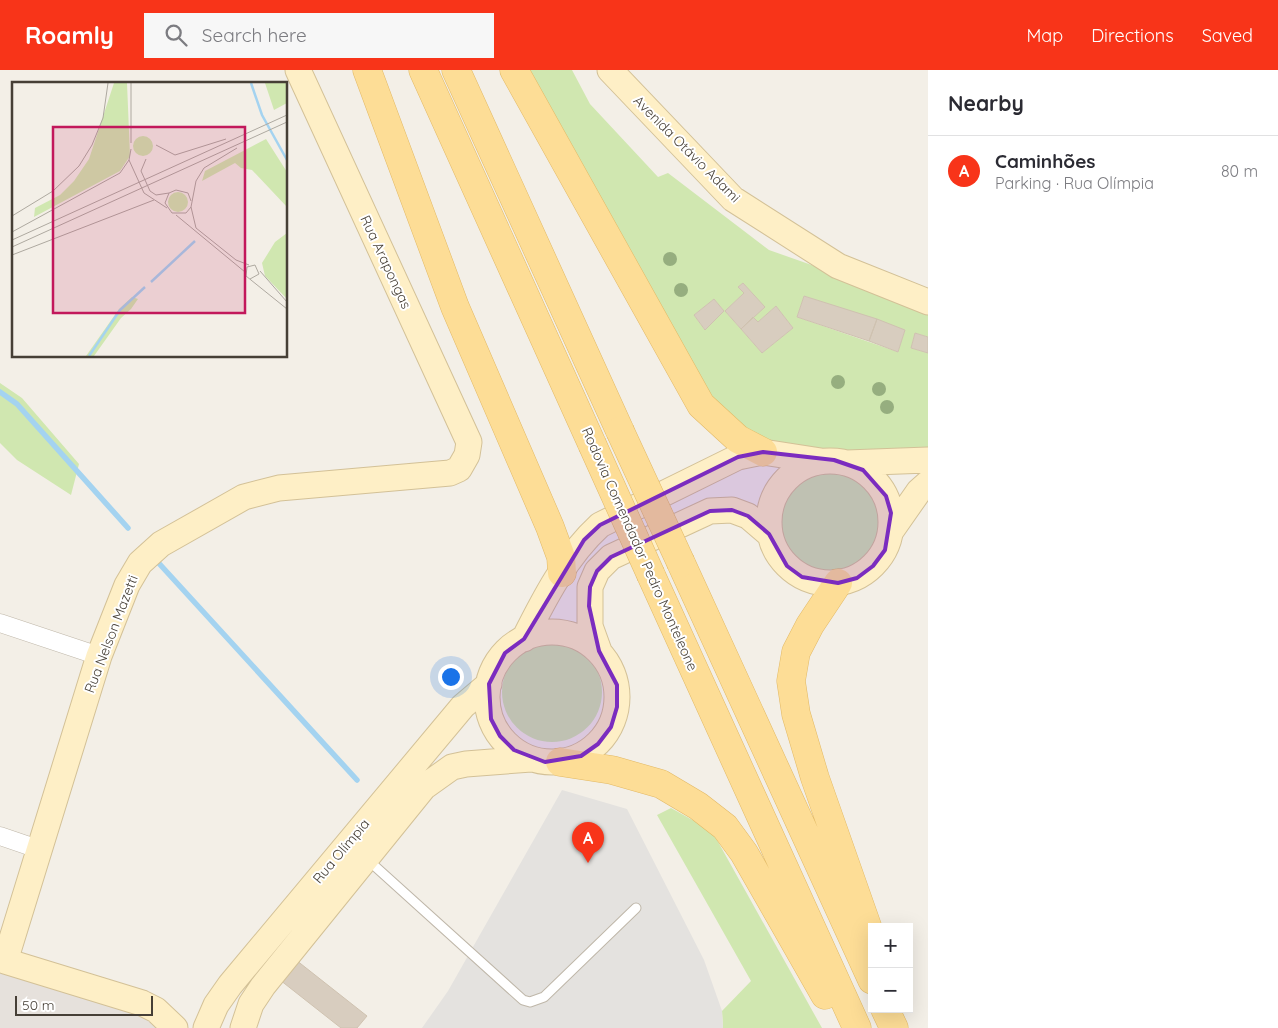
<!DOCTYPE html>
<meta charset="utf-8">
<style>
:root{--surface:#fff;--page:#f7f7f7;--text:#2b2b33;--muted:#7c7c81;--line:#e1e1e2;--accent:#f83419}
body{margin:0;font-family:Quicksand,sans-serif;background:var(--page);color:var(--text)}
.controls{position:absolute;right:15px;bottom:15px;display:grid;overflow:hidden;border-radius:0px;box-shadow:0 5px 20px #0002}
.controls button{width:45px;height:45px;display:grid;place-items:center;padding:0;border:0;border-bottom:1px solid var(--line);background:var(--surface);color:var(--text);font:25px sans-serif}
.scale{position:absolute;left:15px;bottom:12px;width:138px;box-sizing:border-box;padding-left:5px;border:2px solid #463f36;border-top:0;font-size:14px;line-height:18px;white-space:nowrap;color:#463f36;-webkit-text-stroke:4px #fff;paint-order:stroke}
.you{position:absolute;left:450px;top:606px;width:18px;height:18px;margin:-12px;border:4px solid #fff;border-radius:50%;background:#1a73e8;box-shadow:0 0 0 8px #1a73e833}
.badge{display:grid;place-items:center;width:32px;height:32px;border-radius:50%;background:var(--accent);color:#fff;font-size:16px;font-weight:700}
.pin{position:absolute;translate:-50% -41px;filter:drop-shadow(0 1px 2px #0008)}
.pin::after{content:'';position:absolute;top:26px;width:18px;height:15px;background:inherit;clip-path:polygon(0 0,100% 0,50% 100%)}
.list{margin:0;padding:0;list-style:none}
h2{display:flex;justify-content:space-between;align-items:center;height:65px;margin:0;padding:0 20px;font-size:21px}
h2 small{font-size:16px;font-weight:400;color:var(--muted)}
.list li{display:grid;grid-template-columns:32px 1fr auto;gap:15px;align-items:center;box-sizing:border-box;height:70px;padding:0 20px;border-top:1px solid var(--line)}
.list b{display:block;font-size:19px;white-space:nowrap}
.list p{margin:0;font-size:16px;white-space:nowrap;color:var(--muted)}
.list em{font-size:16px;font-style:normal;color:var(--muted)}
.icon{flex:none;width:28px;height:28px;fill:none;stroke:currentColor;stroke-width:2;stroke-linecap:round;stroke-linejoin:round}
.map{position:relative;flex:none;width:928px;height:958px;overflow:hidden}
header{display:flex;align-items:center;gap:30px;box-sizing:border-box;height:70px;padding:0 25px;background:var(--accent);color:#fff}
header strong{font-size:24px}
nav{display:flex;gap:28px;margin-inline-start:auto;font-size:18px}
.search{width:350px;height:45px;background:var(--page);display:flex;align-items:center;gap:12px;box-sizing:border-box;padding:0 18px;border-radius:0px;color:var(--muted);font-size:19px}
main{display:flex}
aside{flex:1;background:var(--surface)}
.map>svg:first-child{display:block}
</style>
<header>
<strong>Roamly</strong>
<div class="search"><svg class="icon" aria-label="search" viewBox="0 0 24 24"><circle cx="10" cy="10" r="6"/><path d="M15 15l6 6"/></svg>Search here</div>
<nav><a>Map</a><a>Directions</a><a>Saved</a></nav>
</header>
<main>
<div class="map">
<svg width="928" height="958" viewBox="0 0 928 958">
<rect width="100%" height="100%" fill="#f3efe7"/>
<path fill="#e6e1dc" d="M0 896 169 950 163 958H0Z"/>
<path fill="#d0e7b0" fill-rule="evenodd" d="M527 0H572L590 34 658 107 668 103 769 180 928 236V267L915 263 911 278 928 283V383L849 387 786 383 709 335ZM743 213 764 237 753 247 758 252 776 236 793 258 762 283 725 241 744 223 738 217ZM804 226 905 260 898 282 797 247ZM714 229 724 241 704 259 694 245Z
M0 313 22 328 79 394 71 425 17 390 0 373Z
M781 451a51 51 0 1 1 102 0a51 51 0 1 1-102 0Z
M502 622a50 50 0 1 1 100 0a50 50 0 1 1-100 0Z
M671 738 712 761 822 958H723L722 941 751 911 657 745Z"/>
<path fill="#e4e2df" d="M562 720 627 739 704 890 722 941 723 958H422L448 921Z"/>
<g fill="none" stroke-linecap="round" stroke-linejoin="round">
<path stroke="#a4d3f0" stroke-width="5.5" d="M0 322 17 334 128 458
M155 489 357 710"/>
</g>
<path fill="#d8cdbf" stroke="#cfc2b0" d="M743 213 765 237 741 259 725 241 744 223 738 217Z
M804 226 877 249 869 271 797 247Z
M714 229 724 241 705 260 694 245Z
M776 236 793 258 762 283 741 259 753 247 758 252Z
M877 249 905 260 898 282 869 271Z
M915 263 928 267V283L911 278Z
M296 890 367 946 357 958H341L280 910Z"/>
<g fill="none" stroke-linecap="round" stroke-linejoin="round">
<g stroke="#bfb7a9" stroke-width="11">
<path id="lane" d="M368 790 523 930 530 932 544 927 636 838"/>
</g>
<g stroke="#bfb7a9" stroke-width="19">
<path id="street" d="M0 553 99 586
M0 766 38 779"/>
</g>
<g stroke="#d3c197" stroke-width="27">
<path id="secondary" d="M610 0 733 129 838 196 928 232
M769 452a61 61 0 1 1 122 0a61 61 0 1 1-122 0Z
M847 393 928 390
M891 461 919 421 928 413
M487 627a65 65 0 1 1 130 0a65 65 0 1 1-130 0Z
M524 569C544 529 566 486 600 455L738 387 763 382 821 391
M599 581 590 556V517L597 501 611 487 710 441 732 440 748 446 769 464
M175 958 156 940 142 933 5 891 99 586 127 515 140 493 161 474 244 427 279 418 450 403 459 399 467 385 469 372 298 0
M206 958 216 935 230 915 463 636 489 614
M243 958 251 934 263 916 424 717 452 697 466 694 531 689"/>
</g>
<g stroke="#e2b966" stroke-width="29">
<path id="primary" d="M367 0 455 237 550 457 561 487 562 503
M423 0 592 374
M456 0 620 361
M514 0 701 335 738 369 763 382
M681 493 872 910
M651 505 857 958
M838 513 810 555 796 582 791 611 796 644 815 708 872 870
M560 692 612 700 661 714 698 736 725 757 744 783 825 925
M885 939 894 958"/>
</g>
<use href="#lane" stroke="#fff" stroke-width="9"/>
<use href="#street" stroke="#fff" stroke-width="18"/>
<use href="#secondary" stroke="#feefc6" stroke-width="25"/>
<use href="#primary" stroke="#fddd96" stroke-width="28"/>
<g stroke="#e2b966" stroke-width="29" stroke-linecap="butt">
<path id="primary-bridge" d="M620 361 681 493
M592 374 651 505"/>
</g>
<use href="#primary-bridge" stroke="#fddd96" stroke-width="28"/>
</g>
<g fill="#96ae7f">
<circle cx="670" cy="189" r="7"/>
<circle cx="681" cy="220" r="7"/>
<circle cx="838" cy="312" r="7"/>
<circle cx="879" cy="319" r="7"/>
<circle cx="887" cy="337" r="7"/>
</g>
<path fill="#7b2cbf" fill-opacity="0.2" stroke="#7b2cbf" stroke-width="4" stroke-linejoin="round" d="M763 382 834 390 863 400 886 426 891 443 885 480 873 496 857 508 838 513 802 507 787 496 769 464 748 446 732 440 710 441 611 487 597 501 590 517 589 536 599 581 617 615V637L611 657 598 674 581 686 545 692 514 680 500 666 491 649 489 614 505 583 524 569 584 470 600 455 738 387Z"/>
<g text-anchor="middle" stroke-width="4" stroke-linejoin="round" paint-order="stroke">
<g font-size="14" fill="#463f36" stroke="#fff">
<text transform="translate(687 79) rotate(45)" y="5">Avenida Otávio Adami</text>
<text transform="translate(386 192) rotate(65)" y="5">Rua Arapongas</text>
<text transform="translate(640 479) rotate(66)" y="5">Rodovia Comendador Pedro Monteleone</text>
<text transform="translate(111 564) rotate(-69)" y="5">Rua Nelson Mazetti</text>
<text transform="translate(341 781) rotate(-50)" y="5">Rua Olímpia</text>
</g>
</g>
<g transform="translate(12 12)">
<rect width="275" height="275" fill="#f3efe7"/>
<path d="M102 1H115L118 74 108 89 22 135 23 126 48 113 62 99 77 77ZM253 1H275V21L262 28ZM121 64a10 10 0 1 1 20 0a10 10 0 1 1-20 0ZM254 57 275 90V125L240 88 229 86 223 81 190 99 193 89ZM156 120a10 10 0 1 1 20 0a10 10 0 1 1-20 0ZM275 151V217L253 194 250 181 263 160ZM120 215 126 217 119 227 109 236 82 274H74L107 227Z" fill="#d0e7b0"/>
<path fill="none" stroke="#a4d3f0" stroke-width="2.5" d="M239 1 250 33 275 78M139 200 183 159M77 274 108 228 133 205"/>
<path fill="none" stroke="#aea9a0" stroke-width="1" d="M119 1V61M144 63 163 73 214 57M134 77 129 89 138 109 144 113 157 111M117 78 132 111 155 126M179 119 176 111 164 108 157 111 153 121 160 131H174L179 125 184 99 192 86 225 66M179 125 184 146 224 178 237 183M164 133 233 190M0 134 41 109 67 84 80 63 91 36 96 1M0 150 108 91 117 78 119 67M0 158 275 33M0 165 275 40M0 173 142 118M248 189 275 220M238 197 247 192 243 183 235 185 234 194 275 227"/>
<path fill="#c2185b" fill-opacity="0.15" stroke="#c2185b" stroke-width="2.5" d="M41 45H233V231H41Z"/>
<rect width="275" height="275" fill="none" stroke="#463f36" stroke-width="2.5"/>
</g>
</svg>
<div class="controls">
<button>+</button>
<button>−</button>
</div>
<div class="scale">50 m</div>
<div class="you"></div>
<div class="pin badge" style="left:588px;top:793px">A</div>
</div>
<aside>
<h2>Nearby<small></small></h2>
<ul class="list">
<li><span class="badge">A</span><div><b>Caminhões</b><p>Parking · Rua Olímpia</p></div><em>80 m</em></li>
</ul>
</aside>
</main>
